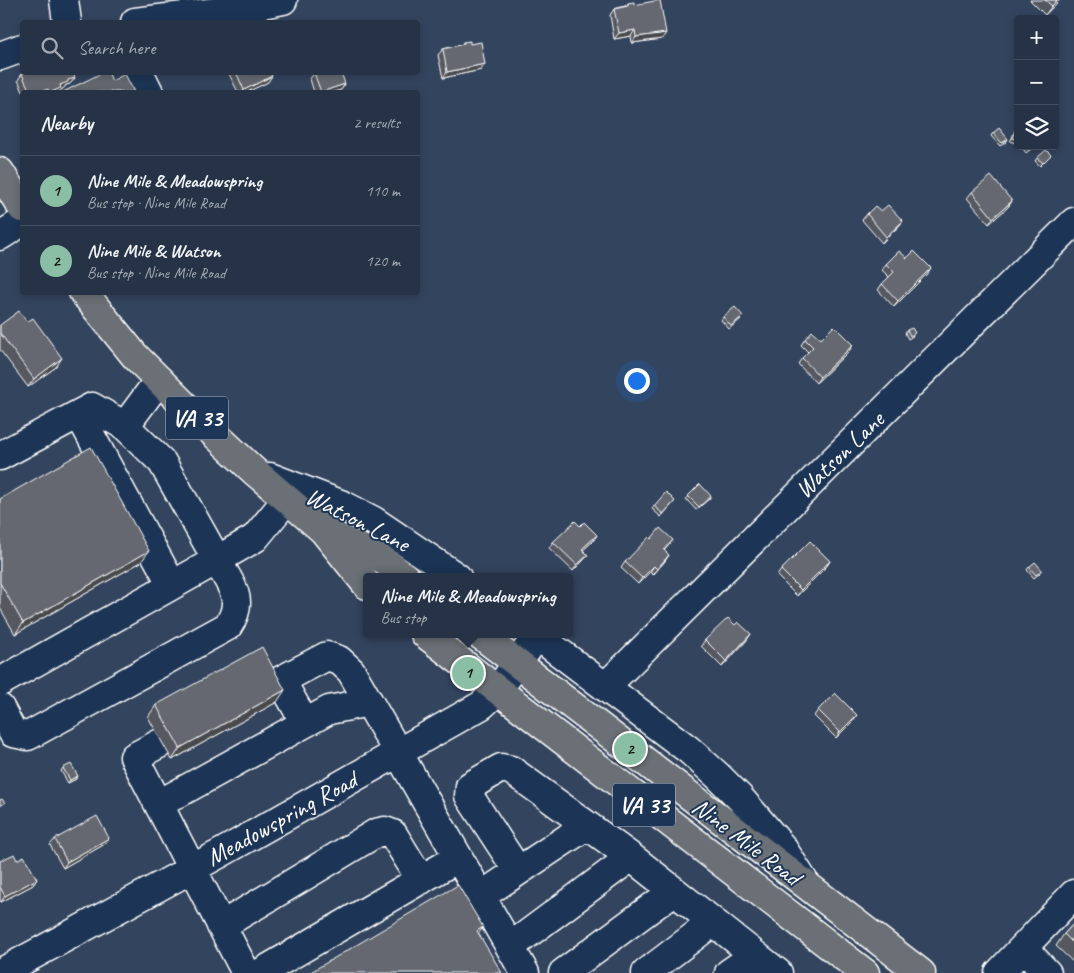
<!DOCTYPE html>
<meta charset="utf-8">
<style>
:root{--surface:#263346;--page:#323f51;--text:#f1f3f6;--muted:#a4aab3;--line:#424e5f;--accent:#8abfa5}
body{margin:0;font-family:Caveat,sans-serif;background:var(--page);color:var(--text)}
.controls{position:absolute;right:15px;top:15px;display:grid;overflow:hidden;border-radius:5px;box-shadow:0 2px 8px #0003}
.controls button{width:45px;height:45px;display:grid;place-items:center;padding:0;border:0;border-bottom:1px solid var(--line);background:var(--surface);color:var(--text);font:25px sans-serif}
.you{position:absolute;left:636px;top:380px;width:18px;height:18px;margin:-12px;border:4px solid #fff;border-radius:50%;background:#1a73e8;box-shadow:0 0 0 8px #1a73e833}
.badge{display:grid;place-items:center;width:32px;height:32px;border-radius:50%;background:var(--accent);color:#111;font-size:16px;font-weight:700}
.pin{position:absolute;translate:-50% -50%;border:2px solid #fff;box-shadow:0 1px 5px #0006}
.popup{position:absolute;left:363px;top:573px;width:210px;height:65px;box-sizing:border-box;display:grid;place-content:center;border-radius:5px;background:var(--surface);filter:drop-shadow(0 1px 4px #0005);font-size:16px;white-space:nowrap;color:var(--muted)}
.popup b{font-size:19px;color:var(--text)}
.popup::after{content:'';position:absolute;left:50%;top:100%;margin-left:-10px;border:10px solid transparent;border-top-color:var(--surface)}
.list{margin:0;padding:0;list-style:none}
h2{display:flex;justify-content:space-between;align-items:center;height:65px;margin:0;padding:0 20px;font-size:21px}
h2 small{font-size:16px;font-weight:400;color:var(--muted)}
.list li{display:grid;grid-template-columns:32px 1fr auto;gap:15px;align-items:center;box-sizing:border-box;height:70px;padding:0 20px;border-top:1px solid var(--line)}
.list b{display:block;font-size:19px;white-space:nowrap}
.list p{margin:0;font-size:16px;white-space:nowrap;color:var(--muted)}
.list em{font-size:16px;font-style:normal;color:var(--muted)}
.icon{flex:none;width:28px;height:28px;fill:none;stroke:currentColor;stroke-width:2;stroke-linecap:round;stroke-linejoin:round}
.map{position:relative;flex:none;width:1074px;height:973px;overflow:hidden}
.search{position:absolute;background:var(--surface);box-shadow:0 2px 8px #0003;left:20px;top:20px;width:400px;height:55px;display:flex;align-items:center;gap:12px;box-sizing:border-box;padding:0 18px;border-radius:5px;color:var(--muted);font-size:19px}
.panel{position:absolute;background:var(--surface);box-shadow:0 2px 8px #0003;left:20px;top:90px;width:400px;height:205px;border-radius:5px}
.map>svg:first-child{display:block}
</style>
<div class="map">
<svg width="1074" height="973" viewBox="0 0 1074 973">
<rect width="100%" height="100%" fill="#33445e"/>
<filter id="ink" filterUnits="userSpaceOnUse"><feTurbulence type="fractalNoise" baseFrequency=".02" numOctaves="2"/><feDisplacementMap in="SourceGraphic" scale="10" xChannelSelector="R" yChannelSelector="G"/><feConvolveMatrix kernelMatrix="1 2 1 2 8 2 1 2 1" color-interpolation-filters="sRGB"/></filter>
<g filter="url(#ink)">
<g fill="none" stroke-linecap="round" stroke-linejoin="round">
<g stroke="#fff" stroke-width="31">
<path id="minor" d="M64 0 67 22
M135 22 225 11 283 0
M0 56 22 48
M139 72 149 92
M0 236 22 222
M79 414 172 585
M0 456 92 407 125 426 159 380
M270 477 343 505 374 521 457 577
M535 634 689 750 718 776 740 798 782 847 805 883
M281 680 305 723
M0 682 217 560 162 462 125 426
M605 687 1074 222
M247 698 327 656 339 660 351 671 525 973
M0 708 13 733 28 736 228 626C246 599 230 585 217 560L255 538 287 499
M195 725 134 757 246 973
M159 804 329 710 369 702
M518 871 469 796 470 786 501 768 511 770 631 857 778 973
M481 896 586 826
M221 926 376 833 385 831 393 834 421 880
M510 947 631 857
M1023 948 1047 973
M0 973 221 853 482 705 497 691 537 636
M260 973 458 858
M563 973 674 891
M646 973 713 922
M729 973 755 955
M999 973 1074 894"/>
</g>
<g stroke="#fff" stroke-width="31">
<path id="major" d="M0 172 22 208
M83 292 135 356 191 412 254 471 323 530 367 585
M329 533 379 557 405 577
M425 634 865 973
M479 634 921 973"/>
</g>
<use href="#minor" stroke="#1d3557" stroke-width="28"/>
<use href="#major" stroke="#6b6f75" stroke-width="28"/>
</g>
<path fill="#575960" stroke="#fff" d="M1030 0H1060L1045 15Z
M628 3 634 5 662 39 632 43 631 36 614 39 610 15 614 9 625 6Z
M463 42 470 44 481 70 443 78 438 55 443 49 461 45Z
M228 72H271L268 82 247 92H238Z
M314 73 345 84 341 90 333 92H314L310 79Z
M22 74 75 78 70 84 66 85 64 88 61 90 59 92H23L18 80Z
M993 133 1008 139 1006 142 1000 146 991 136Z
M1021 146H1033L1031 149 1026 153Z
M1051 155 1040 166 1035 161 1037 158Z
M972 192 1012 201 1008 207 989 224 967 198Z
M881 211 903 221 898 227 882 243 862 220 867 214Z
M886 264 927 274 894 307 878 290 882 284 889 277 882 270Z
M723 317 741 319 729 329 721 320Z
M0 325 56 367 28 387 0 350Z
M907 330 913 336 908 339 905 333Z
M805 339H821L853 345 849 351 816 383 798 364 802 358 808 352 801 345Z
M688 496H711L709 499 696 510 686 499Z
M0 499 141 562 15 634 0 608Z
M675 501 661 517 652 509 654 506Z
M580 526 597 535 593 541 583 550V561L573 571 549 548 553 542Z
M651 539 673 540 664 551 669 555 665 561 653 575 650 572 638 584 621 568 625 562Z
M830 561 826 567 797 596 777 576 781 570Z
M1029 567 1040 573 1034 578 1027 570Z
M705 640H747L722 667 701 646Z
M277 702 172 760 148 717 156 705Z
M818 710 853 721 836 738 814 716Z
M63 768 78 776 76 779 68 783 61 771Z
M109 838 105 844 63 868 50 845 55 839Z
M17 860 37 879 33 885 1 902 0 901V861Z
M1074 923V963L1056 946 1064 934Z"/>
<path fill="#47494e" stroke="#fff" d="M1057 0H1060L1045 15 1052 6Z
M635 30 631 36 614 39 619 33Z
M666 33 662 39 632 43 636 37Z
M485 64 481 70 443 78 447 72Z
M272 76 268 82 247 92H242L244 90Z
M75 78 70 84 66 85 64 88 61 90 59 92H51L68 80Z
M345 84 341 90 333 92H321Z
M1012 138 1018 140V144L1010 141Z
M1012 201 1008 207 989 224 993 218Z
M903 221 898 227 882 243 886 237Z
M931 268 927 274 894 307 898 301Z
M853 345 849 351 816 383 820 377Z
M62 358 56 367 28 387 34 379Z
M597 535 593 541 578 555 582 549Z
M149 551 141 562 15 634 23 623Z
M588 555 583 561 573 571 577 565Z
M669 555 665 561 653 575 657 569Z
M830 561 826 567 797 596 801 590Z
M654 566 650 572 638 584 642 578Z
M751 634 747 640 722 667 726 661Z
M285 690 277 702 172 760 180 748Z
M857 715 853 721 836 738 840 732Z
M78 776 76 779 68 783 70 780Z
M109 838 105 844 63 868 67 862Z
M37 879 33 885 1 902 5 896Z
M483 927 475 939 477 931Z"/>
<path fill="#656870" stroke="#fff" d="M660 0 666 33 636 37 635 30 619 33 614 9 628 6V3L634 2V5Z
M1045 0H1057L1052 6Z
M470 41V44L481 42 485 64 447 72 443 49 464 44 463 42Z
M25 72H73L75 78 68 80V82L60 85 61 88 51 92H50L48 89 40 92H30L22 74Z
M104 72H108L112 81 125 74 134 92H63Z
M236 72H271L272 76 244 90Z
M316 72H341L345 84 321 92 314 73Z
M999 128 1008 139 1002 143 993 133Z
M1015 130 1018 131V140L1012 138Z
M1025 146H1033L1028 150Z
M1046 150 1051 155 1043 163 1037 158Z
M991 176 1012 201 993 218 972 192Z
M888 205 903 221 886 237 867 214 875 206 881 211Z
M899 251 907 258 914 251 931 268 898 301 882 284 894 272 886 264Z
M735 307 743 316 731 326 723 317Z
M19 311 27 322 33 318 62 358 34 379 0 333V325Z
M834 326 853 345 820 377 802 358 813 347 805 339 812 331 821 339Z
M912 328 915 333 910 336 907 330Z
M91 447 149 551 23 623 0 583V499Z
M700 484 711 496 699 507 688 496Z
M666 492 675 501 663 514 654 506Z
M575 521 580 526 584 522 597 535 582 549 588 555 577 565 553 542Z
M660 528 673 540 664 550 669 555 657 569 654 566 642 578 625 562 649 537 651 539Z
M810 541 830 561 801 590 781 570Z
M1035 562 1042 570 1036 575 1029 567Z
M728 618 735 625 738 622 751 634 726 661 705 640Z
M262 647 285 690 180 748 156 705Z
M835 693 857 715 840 732 818 710Z
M71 764 78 776 70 780 63 768Z
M2 799 5 803 0 806V800Z
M97 816 109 838 67 862 55 839Z
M14 854 17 860 24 856 37 879 5 896 0 887V861Z
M458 885 483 927 477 931 502 973H309Z
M1074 923V944L1064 934Z"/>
</g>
<g text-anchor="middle" stroke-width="4" stroke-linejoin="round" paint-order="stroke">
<g fill="#1d3557" stroke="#bbc2cd" stroke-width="1">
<rect x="166" y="396.5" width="62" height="43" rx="4"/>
<rect x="613" y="783.5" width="62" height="43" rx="4"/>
</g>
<g font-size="24" font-weight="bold" fill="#fff">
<text x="197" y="426">VA 33</text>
<text x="644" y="813">VA 33</text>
</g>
<g font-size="25" fill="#fff" stroke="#1d3557">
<text transform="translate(839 454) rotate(-44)" y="9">Watson Lane</text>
<text transform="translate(358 519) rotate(27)" y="9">Watson Lane</text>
<text transform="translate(281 818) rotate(-29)" y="9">Meadowspring Road</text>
<text transform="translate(747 841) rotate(37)" y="9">Nine Mile Road</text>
</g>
</g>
</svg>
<div class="controls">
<button>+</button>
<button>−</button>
<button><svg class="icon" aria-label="layers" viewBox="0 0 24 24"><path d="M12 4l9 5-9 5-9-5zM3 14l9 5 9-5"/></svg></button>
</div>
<div class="you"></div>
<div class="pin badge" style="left:468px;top:673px">1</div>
<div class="popup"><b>Nine Mile &amp; Meadowspring</b>Bus stop</div>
<div class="pin badge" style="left:630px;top:749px">2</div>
<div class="search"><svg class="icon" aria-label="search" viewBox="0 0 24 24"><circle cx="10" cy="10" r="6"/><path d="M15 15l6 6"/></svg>Search here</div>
<section class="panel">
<h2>Nearby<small>2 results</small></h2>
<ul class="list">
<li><span class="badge">1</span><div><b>Nine Mile &amp; Meadowspring</b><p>Bus stop · Nine Mile Road</p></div><em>110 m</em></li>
<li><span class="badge">2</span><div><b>Nine Mile &amp; Watson</b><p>Bus stop · Nine Mile Road</p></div><em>120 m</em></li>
</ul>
</section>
</div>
